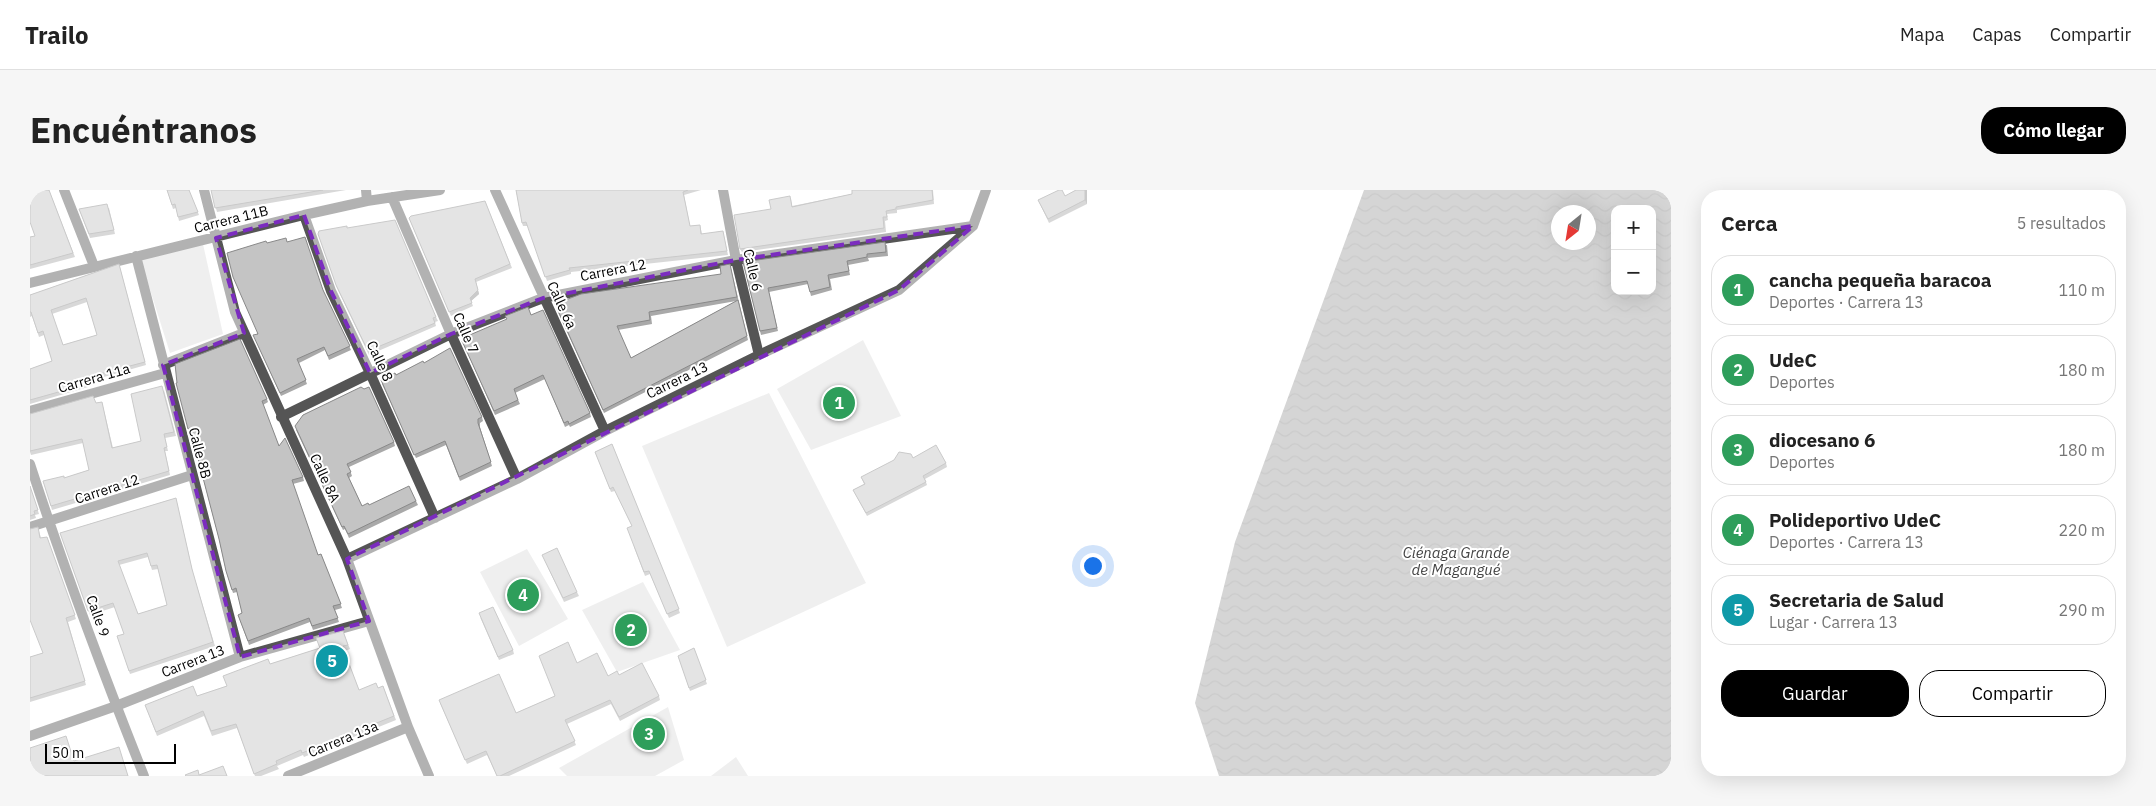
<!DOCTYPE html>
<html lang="es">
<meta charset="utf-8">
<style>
:root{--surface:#fff;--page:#f6f6f6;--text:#222;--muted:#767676;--line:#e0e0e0;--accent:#000}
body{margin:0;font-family:"IBM Plex Sans",sans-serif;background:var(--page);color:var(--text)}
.controls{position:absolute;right:15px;top:15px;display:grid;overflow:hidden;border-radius:10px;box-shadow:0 5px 20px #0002}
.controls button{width:45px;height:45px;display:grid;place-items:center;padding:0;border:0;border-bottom:1px solid var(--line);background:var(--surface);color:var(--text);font:25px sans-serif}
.compass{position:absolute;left:1521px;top:15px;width:45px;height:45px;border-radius:50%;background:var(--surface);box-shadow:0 5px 20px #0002;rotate:210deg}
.scale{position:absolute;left:15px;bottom:12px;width:131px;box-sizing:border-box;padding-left:5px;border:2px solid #000;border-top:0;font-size:14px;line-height:18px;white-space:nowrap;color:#000;-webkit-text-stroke:4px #fff;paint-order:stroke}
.you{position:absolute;left:1062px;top:375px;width:18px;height:18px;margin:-12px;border:4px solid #fff;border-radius:50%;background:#1a73e8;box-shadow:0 0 0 8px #1a73e833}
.badge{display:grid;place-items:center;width:32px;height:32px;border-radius:50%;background:var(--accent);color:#fff;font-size:16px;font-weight:700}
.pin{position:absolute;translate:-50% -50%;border:2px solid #fff;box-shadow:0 1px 5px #0006}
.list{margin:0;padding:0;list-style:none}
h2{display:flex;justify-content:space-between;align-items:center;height:65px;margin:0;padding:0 20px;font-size:21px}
h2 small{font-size:16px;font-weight:400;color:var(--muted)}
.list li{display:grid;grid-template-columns:32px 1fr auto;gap:15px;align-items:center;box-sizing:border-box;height:70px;margin:0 10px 10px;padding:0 10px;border:1px solid var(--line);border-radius:20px}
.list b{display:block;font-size:19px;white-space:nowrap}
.list p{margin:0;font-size:16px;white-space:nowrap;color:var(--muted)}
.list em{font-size:16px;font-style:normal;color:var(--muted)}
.actions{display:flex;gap:10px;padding:15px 20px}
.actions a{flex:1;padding:11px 0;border:1px solid var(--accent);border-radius:20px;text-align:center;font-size:18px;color:var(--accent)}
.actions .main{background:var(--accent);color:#fff}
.map{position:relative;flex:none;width:1641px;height:586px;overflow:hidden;border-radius:20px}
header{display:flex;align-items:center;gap:30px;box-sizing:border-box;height:70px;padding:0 25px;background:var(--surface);border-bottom:1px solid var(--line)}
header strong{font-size:24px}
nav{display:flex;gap:28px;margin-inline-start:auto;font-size:18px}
.intro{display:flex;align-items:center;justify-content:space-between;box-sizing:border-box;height:120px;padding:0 30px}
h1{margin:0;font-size:35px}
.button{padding:12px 22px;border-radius:20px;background:var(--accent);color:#fff;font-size:18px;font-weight:700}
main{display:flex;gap:30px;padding:0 30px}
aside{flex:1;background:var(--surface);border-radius:20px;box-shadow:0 5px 20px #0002}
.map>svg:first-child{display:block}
</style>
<header>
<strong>Trailo</strong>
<nav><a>Mapa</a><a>Capas</a><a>Compartir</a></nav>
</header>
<div class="intro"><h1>Encuéntranos</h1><a class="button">Cómo llegar</a></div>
<main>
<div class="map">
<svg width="1641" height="586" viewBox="0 0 1641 586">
<defs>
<pattern id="water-waves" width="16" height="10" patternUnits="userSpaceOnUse" patternTransform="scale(1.25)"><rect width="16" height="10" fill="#a3a3a3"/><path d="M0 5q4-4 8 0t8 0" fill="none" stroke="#8b8b8b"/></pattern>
</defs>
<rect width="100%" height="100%" fill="#fff"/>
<path fill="#dcdcdc" d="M173 54 193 144 140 163 110 68Z
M833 150 871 226 781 260 747 199Z
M739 203 836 393 697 457 612 256Z
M497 359 538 429 489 456 450 382Z
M613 392 650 460 587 482 552 420Z
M638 517 654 570 625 586H537L529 578Z
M706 567 718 586H681Z"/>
<path fill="url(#water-waves)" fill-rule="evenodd" d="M1334 0H1641V586H1189L1165 513 1205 352ZM1585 19H1622V101H1585ZM1528 22H1558V52H1528Z"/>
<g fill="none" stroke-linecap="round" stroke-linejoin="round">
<path stroke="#555" stroke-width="10" d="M34 0 64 76
M174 0 205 122 317 369 378 537 399 586
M336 0 337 11
M465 0 575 241
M693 0 706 70 729 165
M362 7 421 144 487 289
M274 25 301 101 340 183 405 328
M106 66 210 467
M0 93 274 25 337 11 410 0
M133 175 214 143
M0 221 135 183
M251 227 421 144 513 108 706 70 943 36
M0 274C34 379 73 483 114 586
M0 337 162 285
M317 369 487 289 575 241 729 165 869 100 943 36 956 0
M0 546 86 516 210 467 339 431
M258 586 378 537"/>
</g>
<path fill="#a9a9a9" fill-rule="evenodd" d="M19 0 45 67 0 79V47L5 46Z
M137 0H159L169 25 149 31 146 18 143 19Z
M181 0H316L187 22Z
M486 0H671L654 5 660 36 670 35 672 44 693 41 698 65 541 82V84L517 91 498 36H493L492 33Z
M903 0 904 14 867 20V23L857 24 858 30 855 31 856 42 712 62 710 59 741 19 761 9 762 16 822 4Z
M1057 0V14L1019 33 1008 10 1035 6Z
M455 11 482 78 446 92 449 104 441 111 443 116 421 126 379 28Z
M79 18 85 44 60 48 49 19Z
M317 38 406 127 408 131 405 132 406 136 339 165 307 98 288 44Z
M237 53 293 100 321 160 299 170 295 160 269 173 277 194 251 206 225 149 227 144Z
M857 55 858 66 838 68 839 71 818 75 820 85 800 89 802 100 781 106 778 94 739 102 748 141 731 145 713 72Z
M89 74 116 175 56 192 58 197 0 214V179L22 171 14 145 9 147 2 126 0 127V105ZM57 112 67 145 33 155 22 124Z
M700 74 718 150 574 223 526 118 691 84ZM706 111 601 168 588 140 622 134 621 126Z
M501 125 560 223 561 227 540 237 539 235 535 237 515 189 485 203 490 214 465 225 434 155Z
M394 173 452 227 453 231 450 233V237L462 276 430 291 416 255 386 268 352 194 366 185Z
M134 200 146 246 135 248 138 261H135L140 285 22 320 13 291 34 288 59 280 53 253 1 265 0 262V224L72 212 83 258 111 251Z
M237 209 238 212 233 215 249 256 273 287 274 291 263 294 288 365 291 364 312 418 305 420 309 432 283 440 280 432 219 455 208 425 212 423 207 402 203 403 196 381 189 349 161 242H159L158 239Z
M266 240 364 252 365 256 319 277 322 286 319 288 332 316 386 311 388 315 319 348 315 339 313 340Z
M582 254 650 423 639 428 620 384 615 386 604 357 602 336 585 301 581 302 565 262Z
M883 268 916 273 917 277 895 289 897 295 837 326 823 300 834 294 831 287Z
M0 296 9 324 5 325 6 328 0 330Z
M146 308 163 383 185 456 100 484 87 446 94 444 85 417 60 425 30 343ZM118 367 122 380 128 379 137 415 108 424 89 375Z
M9 341 11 348 17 347 46 429 38 432 56 495 0 512V467L13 463Z
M514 369 547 402 549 406 534 412Z
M450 427 483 460 484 464 469 470Z
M313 441 320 459 315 461 316 467 329 500 348 498 353 496 366 530 274 567 273 565 247 576 249 579 231 586H225L207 538 182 546 174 526 127 546 115 515 167 506 197 496 240 474 290 458Z
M664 458 677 494 660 501 648 466Z
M547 473 578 486 589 485 629 506 630 510 590 531 581 514 537 534 546 555 479 586H467L457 565 437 574 410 513 486 523 525 506Z"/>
<path fill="#898989" d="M1055 0H1057V14L1055 10Z
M446 92 449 104 441 111 440 108Z"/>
<path fill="#c4c4c4" stroke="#898989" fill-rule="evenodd" d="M0 0H19L43 63 0 75V47L5 46 0 32Z
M137 0H159L168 22 148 27 145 14 142 15Z
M181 0H293L185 18Z
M486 0H658L653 2 660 36 670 35 671 44 693 41 697 61 539 78 540 80 515 87 496 32 492 33Z
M822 0H902L903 10 866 17V19L856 21 857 27H853L854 38 710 59 704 25 741 19 739 10 760 6 762 17 822 4Z
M1029 0H1032L1035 6 1046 0H1055V10L1018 29 1008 10Z
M455 11 480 74 445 89 448 100 440 108 442 113 419 122 379 28 381 26Z
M77 14 84 40 59 44 49 19Z
M365 30 406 127 403 128 405 133 338 161 306 95 288 44 289 41 317 36V38Z
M275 47 293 100 320 156 298 166 294 157 267 169 276 190 250 203 223 145 228 144 203 87 197 63 236 51 237 53 256 48 257 52Z
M855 52 856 62 837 64V67L817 71 819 81 798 85 800 97 780 102 777 91 738 98 747 138 730 141 713 72Z
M89 74 115 172 54 188 57 194 0 210V179L22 171 13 141 8 143 1 122H0V105ZM56 108 67 145 33 155 21 120Z
M700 74 707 107 619 122 620 130 587 136 601 168 708 110 717 146 573 220 525 114 551 104 691 84 690 76Z
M498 117 501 125 513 120 560 223 539 234 538 231 534 233 513 185 484 199 488 210 464 221 432 151 436 149 435 147 477 129 475 126Z
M210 149 237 209 232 211 249 256 255 248 273 287 262 290 288 365 291 364 311 414 303 416 308 428 282 436 279 428 218 451 208 425 212 423 206 398 202 400 196 381 189 349 160 238 158 239 146 193H147L145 174Z
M420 158 452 227 448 229V233L461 272 429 287 415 251 384 265 351 190 365 183 366 185 393 171 394 173Z
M132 196 144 242 134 244 137 257 134 258 139 281 21 316 13 291 34 286V288L59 280 52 249 0 261V224L63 206 66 213 72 212 82 258 111 251 101 204Z
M331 197 334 199 339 197 364 252 317 274 321 282 317 284 332 316 338 313 339 315 379 296 386 311 318 344 314 336 312 337 265 236 273 225Z
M582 254 649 419 637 424 619 381 614 382 597 338 602 336 583 297 580 299 565 262Z
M906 255 916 273 893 286 896 292 836 323 823 300 835 294 831 287 864 270 869 262 881 264 883 268Z
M0 296 8 320 4 321 5 324 0 326Z
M146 308 162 379 183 452 99 481 87 446 94 444 83 413 58 421 30 343ZM117 363 121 376 127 375 137 415 108 424 88 371Z
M8 337 10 348 17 347 45 425 36 428 55 491 0 508V467L13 463 0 430V339Z
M527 358 547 402 533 408 512 365Z
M463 417 483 460 468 467 449 423Z
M313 441 318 455 313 456 315 463 329 500 346 493 348 498 353 496 364 526 272 563 271 560 246 571 247 574 224 584 206 534 181 541 173 521 126 542 115 515 163 496 167 506 197 496 193 486 238 469 240 474 290 458 286 448Z
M538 452 547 473 567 463 578 486 587 481 589 485 612 473 629 506 589 527 580 510 535 530 545 551 470 586H467L456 561 435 570 409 510 469 484 486 523 525 506 509 466Z
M664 458 676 490 659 498 648 466Z
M36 546 44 571 89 557 98 586H0V558Z
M193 576 197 586H156L155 585 168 580 169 585Z"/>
<path d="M0 0H1641V586H0ZM274 25 301 101 340 183 421 144 513 108 706 70 943 36 869 100 317 369 339 431 210 467 133 175 214 143 186 48Z" fill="#fff" fill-opacity=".55" fill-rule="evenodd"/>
<path fill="none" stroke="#7b2cbf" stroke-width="4" stroke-dasharray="10 6" stroke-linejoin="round" d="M274 25 301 101 340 183 421 144 513 108 706 70 943 36 869 100 317 369 339 431 210 467 133 175 214 143 186 48Z"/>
<g text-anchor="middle" stroke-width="4" stroke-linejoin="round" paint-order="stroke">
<g font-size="14" fill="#000" stroke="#fff">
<text transform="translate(201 29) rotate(-14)" y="5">Carrera 11B</text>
<text transform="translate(583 80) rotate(-11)" y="5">Carrera 12</text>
<text transform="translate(723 80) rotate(77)" y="5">Calle 6</text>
<text transform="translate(532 115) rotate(65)" y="5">Calle 6a</text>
<text transform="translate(436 143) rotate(66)" y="5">Calle 7</text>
<text transform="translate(350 171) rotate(65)" y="5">Calle 8</text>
<text transform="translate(64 188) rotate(-16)" y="5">Carrera 11a</text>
<text transform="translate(647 190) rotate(-26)" y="5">Carrera 13</text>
<text transform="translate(170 263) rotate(75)" y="5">Calle 8B</text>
<text transform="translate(295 288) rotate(65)" y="5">Calle 8A</text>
<text transform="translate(77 299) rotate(-18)" y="5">Carrera 12</text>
<text transform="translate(68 426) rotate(70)" y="5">Calle 9</text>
<text transform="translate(163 471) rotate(-21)" y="5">Carrera 13</text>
<text transform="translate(313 549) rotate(-22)" y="5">Carrera 13a</text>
</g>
<g font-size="15" font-style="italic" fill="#444" stroke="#fff">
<text x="1426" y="368">Ciénaga Grande<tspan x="1426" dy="17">de Magangué</tspan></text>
</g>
</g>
</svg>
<div class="controls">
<button>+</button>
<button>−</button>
</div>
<svg class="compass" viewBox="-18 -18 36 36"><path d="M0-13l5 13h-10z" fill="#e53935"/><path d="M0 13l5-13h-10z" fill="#767676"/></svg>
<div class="scale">50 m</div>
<div class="you"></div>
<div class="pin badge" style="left:809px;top:213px;background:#2e9e5b">1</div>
<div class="pin badge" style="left:601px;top:440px;background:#2e9e5b">2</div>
<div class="pin badge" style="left:619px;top:544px;background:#2e9e5b">3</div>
<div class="pin badge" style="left:493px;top:405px;background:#2e9e5b">4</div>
<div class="pin badge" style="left:302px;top:471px;background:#0f9aa8">5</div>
</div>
<aside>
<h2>Cerca<small>5 resultados</small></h2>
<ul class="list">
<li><span class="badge" style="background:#2e9e5b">1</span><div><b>cancha pequeña baracoa</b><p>Deportes · Carrera 13</p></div><em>110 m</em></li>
<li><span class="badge" style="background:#2e9e5b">2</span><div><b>UdeC</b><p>Deportes</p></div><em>180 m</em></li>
<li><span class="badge" style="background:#2e9e5b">3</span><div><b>diocesano 6</b><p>Deportes</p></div><em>180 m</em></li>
<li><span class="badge" style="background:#2e9e5b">4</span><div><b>Polideportivo UdeC</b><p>Deportes · Carrera 13</p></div><em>220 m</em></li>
<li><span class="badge" style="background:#0f9aa8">5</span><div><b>Secretaria de Salud</b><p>Lugar · Carrera 13</p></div><em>290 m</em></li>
</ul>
<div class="actions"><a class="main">Guardar</a><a>Compartir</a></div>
</aside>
</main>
